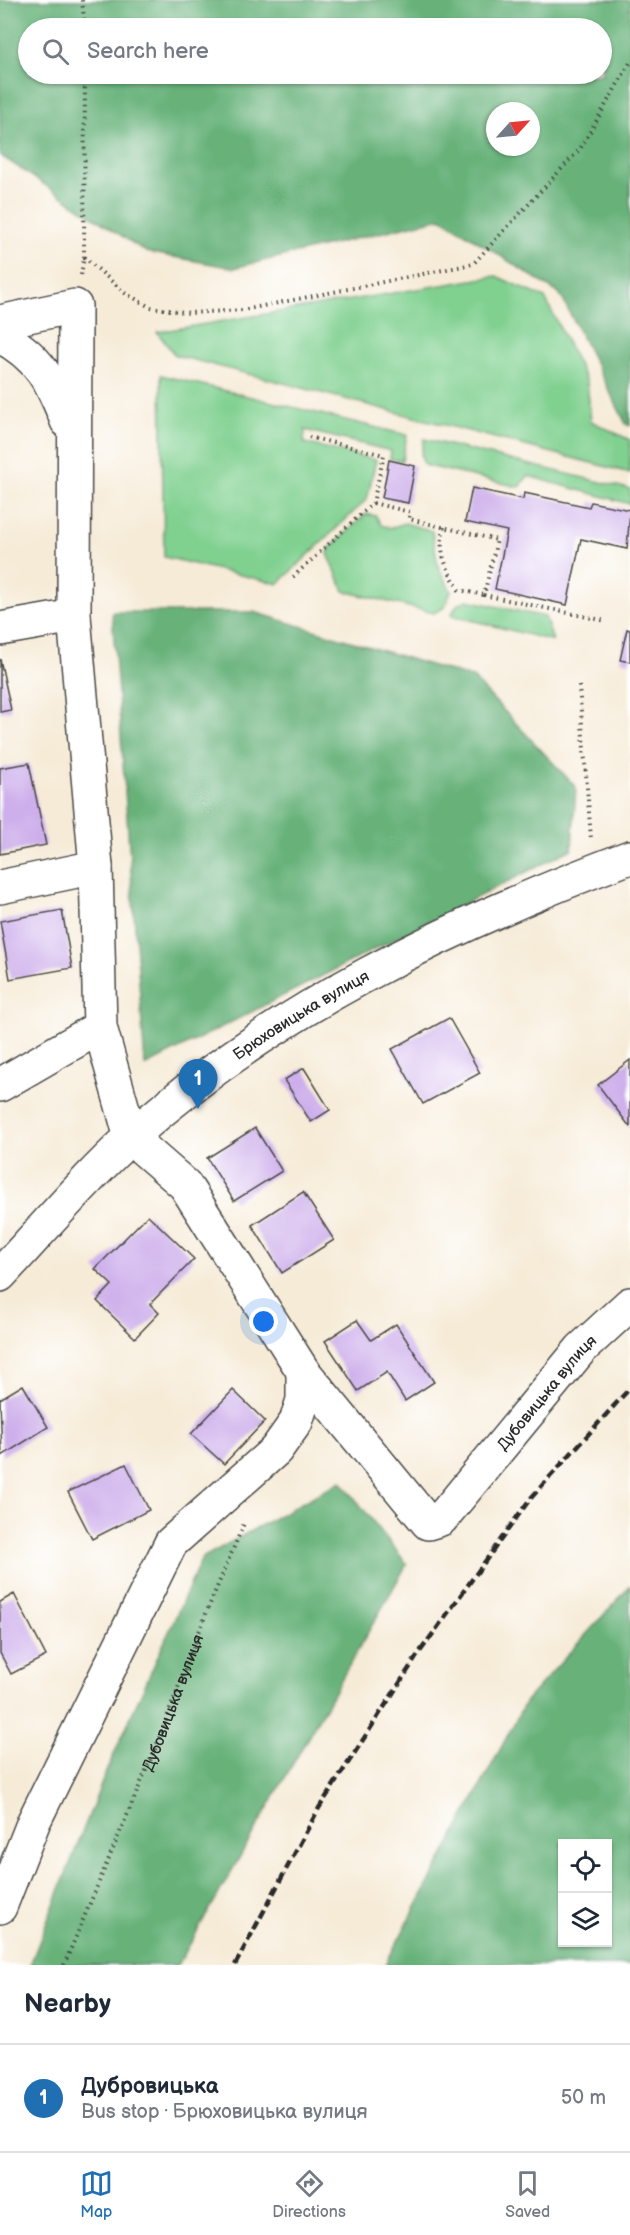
<!DOCTYPE html>
<meta charset="utf-8">
<style>
:root{--surface:#fff;--page:#f6f6f7;--text:#1f2937;--muted:#747a83;--line:#e0e1e3;--accent:#1f6fb2}
body{margin:0;font-family:"Balsamiq Sans",sans-serif;background:var(--page);color:var(--text)}
.controls{position:absolute;right:18px;bottom:18px;display:grid;overflow:hidden;border-radius:0px;box-shadow:0 2px 4px #0004}
.controls button{width:54px;height:54px;display:grid;place-items:center;padding:0;border:0;border-bottom:2px solid var(--line);background:var(--surface);color:var(--text);font:30px sans-serif}
.compass{position:absolute;left:486px;top:102px;width:54px;height:54px;border-radius:50%;background:var(--surface);box-shadow:0 2px 4px #0004;rotate:63deg}
.you{position:absolute;left:264px;top:1322px;width:21px;height:21px;margin:-15px;border:4px solid #fff;border-radius:50%;background:#1a73e8;box-shadow:0 0 0 9px #1a73e833}
.badge{display:grid;place-items:center;width:39px;height:39px;border-radius:50%;background:var(--accent);color:#fff;font-size:20px;font-weight:700}
.pin{position:absolute;translate:-50% -50px;filter:drop-shadow(0 2px 3px #0008)}
.pin::after{content:'';position:absolute;top:32px;width:21px;height:18px;background:inherit;clip-path:polygon(0 0,100% 0,50% 100%)}
.list{margin:0;padding:0;list-style:none}
h2{display:flex;justify-content:space-between;align-items:center;height:78px;margin:0;padding:0 24px;font-size:26px}
h2 small{font-size:20px;font-weight:400;color:var(--muted)}
.list li{display:grid;grid-template-columns:39px 1fr auto;gap:18px;align-items:center;box-sizing:border-box;height:108px;padding:0 24px;border-top:2px solid var(--line)}
.list b{display:block;font-size:22px;white-space:nowrap}
.list p{margin:0;font-size:20px;white-space:nowrap;color:var(--muted)}
.list em{font-size:20px;font-style:normal;color:var(--muted)}
.icon{flex:none;width:33px;height:33px;fill:none;stroke:currentColor;stroke-width:2;stroke-linecap:round;stroke-linejoin:round}
.map{position:relative;flex:none;width:630px;height:1965px;overflow:hidden}
.search{position:absolute;background:var(--surface);box-shadow:0 2px 4px #0004;left:18px;right:18px;top:18px;height:66px;display:flex;align-items:center;gap:15px;box-sizing:border-box;padding:0 21px;border-radius:33px;color:var(--muted);font-size:22px}
.sheet{height:186px;background:var(--surface)}
nav{display:flex;justify-content:space-around;align-items:center;box-sizing:border-box;height:84px;border-top:2px solid var(--line);background:var(--surface);font-size:16px;color:var(--muted)}
nav a{display:grid;justify-items:center;gap:3px}
nav .on{color:var(--accent)}
.map>svg:first-child{display:block}
</style>
<div class="map">
<svg width="630" height="1965" viewBox="0 0 630 1965">
<rect width="100%" height="100%" fill="#fff"/>
<filter id="ink" filterUnits="userSpaceOnUse"><feTurbulence type="fractalNoise" baseFrequency=".0167" numOctaves="2"/><feDisplacementMap in="SourceGraphic" scale="12" xChannelSelector="R" yChannelSelector="G"/><feConvolveMatrix kernelMatrix="1 2 1 2 8 2 1 2 1" color-interpolation-filters="sRGB"/></filter>
<filter id="wash" filterUnits="userSpaceOnUse"><feTurbulence type="fractalNoise" baseFrequency=".008" numOctaves="4" result="noise"/><feDisplacementMap in="SourceGraphic" scale="24" xChannelSelector="R" yChannelSelector="G"/><feGaussianBlur stdDeviation="1.35" result="paint"/><feColorMatrix in="noise" values="0 0 0 0 0 0 0 0 0 0 0 0 0 0 0 0 0 1.4 0 .05"/><feComposite in="paint" operator="in"/></filter>
<g filter="url(#wash)">
<rect width="100%" height="100%" fill="#f6ebd7"/>
<path fill="#80d090" stroke="#567e5e" stroke-width="1.5" d="M496 276 545 298 587 382 591 421 630 440V473L175 355 157 332Z
M161 375 407 435 402 461 390 459 391 451 305 430 304 443 376 460 367 499 278 584 164 557Z
M424 439 630 489V504L528 476 519 487 424 465 421 455Z
M366 514 376 516 381 525 390 528 405 523 432 531 438 566 451 591 445 607 434 613 344 591 328 554 329 549Z
M467 600 545 617 553 641 451 615 457 605Z"/>
<path fill="#68b27a" stroke="#4a6e52" stroke-width="1.5" fill-rule="evenodd" d="M0 0H630V426L626 424 560 294 441 218 234 268 146 252 0 155ZM602 28V74H28V28ZM495 111H531V147H495Z
M112 612H254L473 678 576 787 572 849 145 1066Z
M341 1481 407 1564 178 1965H30L106 1772 202 1558Z
M630 1586V1965H385L526 1701ZM562 1844H608V1942H562Z"/>
<g id="blocks">
<path fill="#cdafeb" d="M389 460 415 466 408 503 382 498Z
M472 488 523 499 524 493 589 507 591 502 630 510 627 549 581 539 567 605 495 589 507 531 465 522Z
M627 629 630 630V662L620 660Z
M0 659 11 710 0 712Z
M29 763 46 845 0 854V768Z
M62 910 72 968 10 979 0 921Z
M449 1018 480 1073 423 1104 392 1049Z
M630 1060V1127L598 1085Z
M304 1068 330 1110 311 1122 284 1080Z
M255 1128 282 1171 234 1201 207 1158Z
M303 1192 334 1240 282 1273 252 1225Z
M148 1215 194 1259 150 1304 159 1313 135 1338 97 1301 112 1285 95 1269Z
M357 1320 371 1340 396 1324 434 1382 405 1401 387 1372 358 1391 325 1341Z
M23 1385 48 1427 2 1456 0 1399Z
M233 1390 265 1421 224 1464 191 1434Z
M126 1464 149 1510 92 1539 68 1492Z
M14 1594 46 1656 11 1674 0 1653V1602Z"/>
</g>
</g>
<g filter="url(#ink)">
<use href="#blocks" fill-opacity="0" stroke="#494845" stroke-width="1.5"/>
<g fill="none" stroke-linecap="round" stroke-linejoin="round">
<g stroke="#494845" stroke-width="36">
<g id="minor">
<path id="s2" d="M0 322 75 306 74 616 96 867 100 1027 131 1138 185 1185 303 1371 428 1523 441 1519 581 1349 630 1304"/>
<path d="M0 336C39 356 52 382 67 421"/>
<path d="M0 629 74 616"/>
<path d="M0 887 96 867"/>
<path d="M0 1085 100 1027"/>
<path d="M0 1907 34 1821 171 1543 276 1450 296 1422 303 1400V1371"/>
</g>
</g>
<g stroke="#494845" stroke-width="36">
<g id="major">
<path id="s3" d="M0 1275C43 1229 85 1179 131 1137 274 1009 452 924 630 857"/>
</g>
</g>
<g stroke="#494845" stroke-width="4" stroke-dasharray="1.5 4.5" stroke-linecap="butt">
<path d="M82 0 85 28"/>
<path d="M84 257 125 293 150 307 190 313 243 310 473 264 580 149 630 63"/>
<path d="M81 275 84 257 85 74"/>
<path d="M373 503 410 512 409 519 497 540 484 595 606 621"/>
<path d="M444 527C437 553 447 568 459 590L484 595"/>
<path d="M293 577 373 503 384 455 309 437"/>
<path d="M579 686 591 838"/>
<path id="s1" d="M64 1965 155 1749 207 1611 245 1521"/>
</g>
<use href="#minor" stroke="#fff" stroke-width="33"/>
<use href="#major" stroke="#fff" stroke-width="33"/>
<path stroke="#2b2b2b" stroke-width="4.5" stroke-dasharray="9 4.5" stroke-linecap="butt" d="M235 1965 319 1808 419 1653 530 1499 630 1388"/>
</g>
</g>
<g text-anchor="middle" stroke-width="6" stroke-linejoin="round" paint-order="stroke">
<g font-size="16" fill="#2b2b2b" stroke="#fff">
<text dy="6" stroke="none"><textPath href="#s3" startOffset="400">Брюховицька вулиця</textPath></text>
<text dy="6" stroke="none"><textPath href="#s2" startOffset="1581">Дубовицька вулиця</textPath></text>
<text dy="6" stroke="none"><textPath href="#s1" startOffset="284">Дубовицька вулиця</textPath></text>
</g>
</g>
</svg>
<div class="controls">
<button><svg class="icon" aria-label="locate" viewBox="0 0 24 24"><circle cx="12" cy="12" r="6"/><path d="M12 2v4M12 18v4M2 12h4M18 12h4"/></svg></button>
<button><svg class="icon" aria-label="layers" viewBox="0 0 24 24"><path d="M12 4l9 5-9 5-9-5zM3 14l9 5 9-5"/></svg></button>
</div>
<svg class="compass" viewBox="-18 -18 36 36"><path d="M0-13l5 13h-10z" fill="#e53935"/><path d="M0 13l5-13h-10z" fill="#747a83"/></svg>
<div class="you"></div>
<div class="pin badge" style="left:198px;top:1109px">1</div>
<div class="search"><svg class="icon" aria-label="search" viewBox="0 0 24 24"><circle cx="10" cy="10" r="6"/><path d="M15 15l6 6"/></svg>Search here</div>
</div>
<section class="sheet">
<h2>Nearby<small></small></h2>
<ul class="list">
<li><span class="badge">1</span><div><b>Дубровицька</b><p>Bus stop · Брюховицька вулиця</p></div><em>50 m</em></li>
</ul>
</section>
<nav>
<a class="on"><svg class="icon" aria-label="map" viewBox="0 0 24 24"><path d="M3 6l6-2 6 2 6-2v14l-6 2-6-2-6 2zM9 4v14M15 6v14"/></svg>Map</a>
<a><svg class="icon" aria-label="directions" viewBox="0 0 24 24"><path d="M12 3l9 9-9 9-9-9zM9 14v-3h6M13 9l2 2-2 2"/></svg>Directions</a>
<a><svg class="icon" aria-label="saved" viewBox="0 0 24 24"><path d="M7 4h10v16l-5-4-5 4z"/></svg>Saved</a>
</nav>
